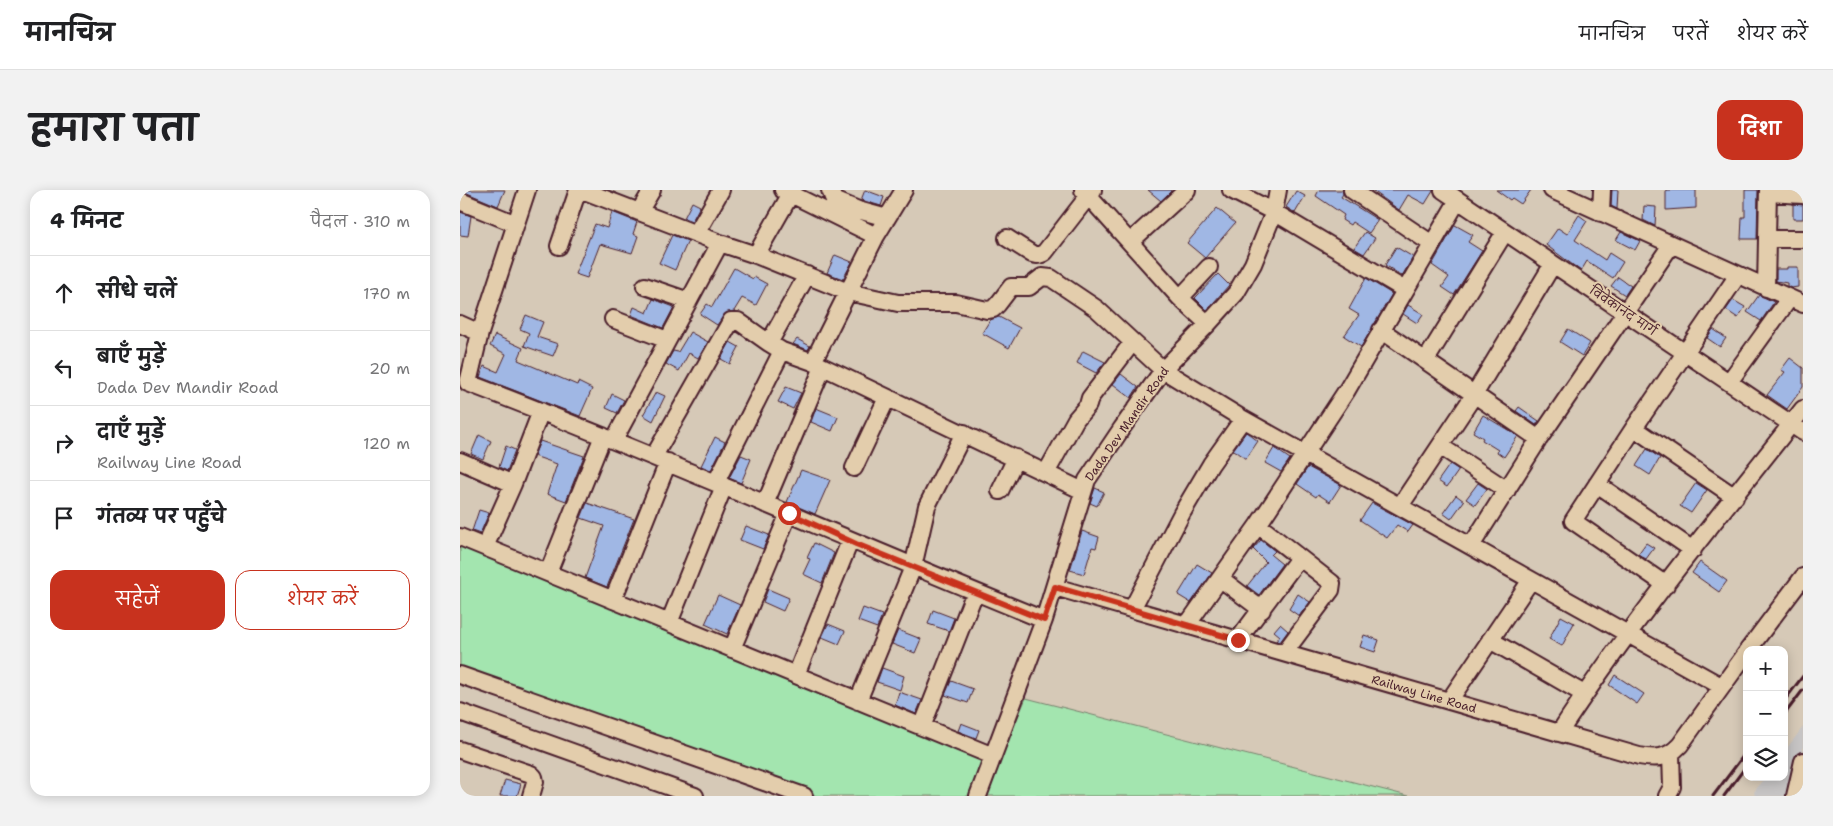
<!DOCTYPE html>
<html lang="hi">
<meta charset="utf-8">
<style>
:root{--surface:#fff;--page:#f2f2f2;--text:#202124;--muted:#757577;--line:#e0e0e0;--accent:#c8321e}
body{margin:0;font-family:"Shantell Sans","Playpen Sans Deva",sans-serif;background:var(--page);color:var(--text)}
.controls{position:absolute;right:15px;bottom:15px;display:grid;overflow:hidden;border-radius:10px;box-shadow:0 2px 12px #0003}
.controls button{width:45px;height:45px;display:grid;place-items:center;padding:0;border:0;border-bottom:1px solid var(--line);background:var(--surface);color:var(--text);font:25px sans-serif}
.stop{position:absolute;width:15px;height:15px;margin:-11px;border:4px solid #c8321e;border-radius:50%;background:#fff}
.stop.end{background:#c8321e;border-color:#fff;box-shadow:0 1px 5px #0008}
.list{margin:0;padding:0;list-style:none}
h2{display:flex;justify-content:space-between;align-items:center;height:65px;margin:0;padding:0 20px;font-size:21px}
h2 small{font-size:16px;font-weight:400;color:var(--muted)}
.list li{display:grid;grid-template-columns:32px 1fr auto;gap:15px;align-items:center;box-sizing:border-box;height:75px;padding:0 20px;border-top:1px solid var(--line)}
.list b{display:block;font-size:19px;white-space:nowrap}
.list p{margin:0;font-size:16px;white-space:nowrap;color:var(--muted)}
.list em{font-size:16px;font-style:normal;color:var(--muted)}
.actions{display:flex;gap:10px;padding:15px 20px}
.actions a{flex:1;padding:11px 0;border:1px solid var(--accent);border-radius:15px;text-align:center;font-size:18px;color:var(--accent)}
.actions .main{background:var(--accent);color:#fff}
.icon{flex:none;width:28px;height:28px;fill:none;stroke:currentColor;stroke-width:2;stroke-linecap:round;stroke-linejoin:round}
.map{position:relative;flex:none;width:1343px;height:606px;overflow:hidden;border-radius:15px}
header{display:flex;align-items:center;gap:30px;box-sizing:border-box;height:70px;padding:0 25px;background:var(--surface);border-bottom:1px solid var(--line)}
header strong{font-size:24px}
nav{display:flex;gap:28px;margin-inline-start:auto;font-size:18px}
.intro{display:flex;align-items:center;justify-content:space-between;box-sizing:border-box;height:120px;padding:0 30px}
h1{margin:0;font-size:35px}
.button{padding:12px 22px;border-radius:15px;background:var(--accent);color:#fff;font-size:18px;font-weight:700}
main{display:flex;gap:30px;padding:0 30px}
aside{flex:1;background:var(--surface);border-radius:15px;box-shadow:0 2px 12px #0003}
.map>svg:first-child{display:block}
</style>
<header>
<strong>मानचित्र</strong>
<nav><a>मानचित्र</a><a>परतें</a><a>शेयर करें</a></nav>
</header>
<div class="intro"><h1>हमारा पता</h1><a class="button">दिशा</a></div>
<main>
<aside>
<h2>4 मिनट<small>पैदल · 310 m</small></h2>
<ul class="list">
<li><svg class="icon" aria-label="ahead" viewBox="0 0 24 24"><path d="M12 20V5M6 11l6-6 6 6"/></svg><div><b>सीधे चलें</b></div><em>170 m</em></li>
<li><svg class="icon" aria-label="left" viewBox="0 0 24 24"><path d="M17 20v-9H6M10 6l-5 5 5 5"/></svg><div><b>बाएँ मुड़ें</b><p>Dada Dev Mandir Road</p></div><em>20 m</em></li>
<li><svg class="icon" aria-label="right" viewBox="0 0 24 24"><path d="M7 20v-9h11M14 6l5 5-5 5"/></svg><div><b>दाएँ मुड़ें</b><p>Railway Line Road</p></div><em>120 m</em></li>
<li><svg class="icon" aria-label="arrive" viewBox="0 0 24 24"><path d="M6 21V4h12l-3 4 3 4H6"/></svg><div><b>गंतव्य पर पहुँचे</b></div></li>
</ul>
<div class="actions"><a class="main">सहेजें</a><a>शेयर करें</a></div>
</aside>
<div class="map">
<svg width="1343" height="606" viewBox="0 0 1343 606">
<rect width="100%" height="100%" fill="#d6c9b7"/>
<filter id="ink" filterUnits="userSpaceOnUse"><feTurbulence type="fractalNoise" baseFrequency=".02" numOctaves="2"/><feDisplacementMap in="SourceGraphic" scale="10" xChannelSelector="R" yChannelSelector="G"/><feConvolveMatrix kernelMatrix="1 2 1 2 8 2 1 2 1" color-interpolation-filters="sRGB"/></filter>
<g filter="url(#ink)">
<path fill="#c6c4c4" d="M1343 537V606H1295L1294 602 1305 587H1324V562Z"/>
<path fill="#a3e5af" stroke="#76826d" d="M0 356 538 574 566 508 948 606H357L0 478Z"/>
<path fill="#a0b7e4" stroke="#4a1f2b" d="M0 0H45L38 16Z
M405 0 424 7 421 16 401 10Z
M688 0H711V1L701 11Z
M859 0H882L883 4 881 7 918 30 909 43 892 32 890 35 882 30 884 25 856 6Z
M912 0H973V1L965 14 948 5 939 20Z
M1036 0H1071L1061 14 1052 8 1050 10Z
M1152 0H1158L1157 19 1151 16Z
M1206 0H1236V18L1206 20Z
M1285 0H1298L1297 49H1281L1282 27H1285Z
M836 1 845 6 835 23 826 17Z
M232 12 240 16 232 31 224 28Z
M1333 14 1343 15V29H1333Z
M1184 16 1196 17 1195 36 1183 30Z
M757 18 775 33 745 68 727 53Z
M0 22 11 26 8 46 0 45Z
M152 22 177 32 173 44 178 46 172 63 140 54 127 88 115 84 135 34 147 38Z
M1119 25 1127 31 1115 50 1145 70 1149 63 1163 72 1153 88 1127 71 1121 81 1086 55 1098 38 1107 44Z
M995 35 1013 45 1008 52 1022 61 994 105 982 97 989 87 972 75Z
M905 42 915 48 904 64 894 58Z
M1161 42 1180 51 1175 60 1156 50Z
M212 45 228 51 215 80 199 73Z
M936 57 953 67 942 86 925 75Z
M375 65 392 72 383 89 367 83Z
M1327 77H1338V97L1331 98 1327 96V93L1316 91V79H1327Z
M274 78 293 89 294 87 307 94 296 115 282 108 274 121 266 123 257 135 240 124 247 114 252 117Z
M758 84 769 95 747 120 735 108Z
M1158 87 1171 96 1165 105 1151 96Z
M906 88 932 104 901 157 884 146 899 125 889 119Z
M1299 105 1314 112 1301 131 1287 122Z
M193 109 214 117 203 138 171 125 174 117 187 123Z
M1273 110 1285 117 1278 128 1266 120Z
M948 115 963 124 957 133 943 124Z
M66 125 83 132 77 147 98 154 93 166 64 156 69 143 60 139Z
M539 127 560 138 549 158 522 143 530 130Z
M1108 139 1130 153 1122 166 1100 152Z
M1253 139 1266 148 1260 157 1247 148Z
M230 142 248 152 238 168 229 163 219 181 206 174 213 161 218 162Z
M35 145 63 158 58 170 117 195 118 192 132 199 120 226 20 187 24 176 38 182 46 164 30 156Z
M337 149 350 156 348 160 333 154Z
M270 152 279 157 270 174 261 169Z
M623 161 645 172 636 183 617 173Z
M1330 168 1343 178V197L1327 219 1307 205 1325 182 1321 180Z
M661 184 678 197 671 208 653 194Z
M326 197 341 203 333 219 318 212Z
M196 202 205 206 193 231 183 225Z
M152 204 164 210 157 223 146 218Z
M1059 217 1079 231 1076 235 1056 221Z
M356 218 378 227 372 241 351 232Z
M1023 225 1058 246 1044 267 1037 262 1038 260 1022 250 1023 248 1013 242Z
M786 242 798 251 786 269 773 260Z
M19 245 31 251 23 269 11 264Z
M255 247 265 252 251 280 241 276Z
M80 251 124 266 106 311 87 304 97 274 74 266Z
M46 256 55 260 47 281 39 277Z
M814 258 830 269 821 282 805 273Z
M1187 259 1200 268 1190 285 1176 276Z
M281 265 291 269 281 293 269 288Z
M990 274 999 280 987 297 978 291Z
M848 277 881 295 870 312 858 304 856 307 837 294Z
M341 280 370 290 355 324 327 312Z
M1018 293 1027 299 1015 315 1006 309Z
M1236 293 1247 300 1231 323 1220 316Z
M635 298 644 302 637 316 630 313Z
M996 305 1004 311 991 329 983 323Z
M127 313 174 329 147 397 125 388 144 336 121 328Z
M912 313 953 335 948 342 937 335 927 348 900 330Z
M19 320 29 323 20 344 12 341Z
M286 336 309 345 303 359 280 350Z
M622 341 639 347 636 358 632 357 624 384 610 380Z
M801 350 815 361 811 365 822 374 799 405 787 396 806 372 793 359Z
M354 353 374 363 362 393 343 384 350 369 347 368Z
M1186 353 1194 358 1186 369 1178 364Z
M1240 372 1267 391 1259 402 1232 383Z
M737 374 752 383 731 413 718 405Z
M308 399 329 408 323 421 303 412Z
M838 404 850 412 839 426 829 419Z
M258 405 280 415 267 444 245 434Z
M403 418 422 425 417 438 398 431Z
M473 420 494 428 489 441 468 434Z
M1101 426 1114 433 1102 456 1089 449Z
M368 434 385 441 379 454 362 447Z
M820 434 828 441 820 452 816 451 820 446 814 441Z
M438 440 461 449 455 463 432 454Z
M904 445 919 450 915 462 900 457Z
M422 478 444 486 440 500 417 492Z
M1155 485 1184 504 1177 514 1149 495Z
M491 491 513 499 508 513 485 505Z
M439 502 462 510 456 524 435 515Z
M501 533 519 540 516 548 498 541Z
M45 590 61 594 57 606H40Z"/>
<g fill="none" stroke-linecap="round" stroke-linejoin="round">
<g stroke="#4a1f2b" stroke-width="20">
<path id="minor" d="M67 0 20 143 8 193C202 267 391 352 584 430
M122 0 260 53 296 65 388 102 438 113H496L527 120 533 119 538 114 551 97H569L582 87 591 88 637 119 703 180 783 229 1261 496
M323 0 416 46
M370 0 374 10 398 20 427 28
M444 0 416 46 353 172 623 301
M623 0 720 108 748 134
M771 0 814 22 945 100
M892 0 972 54
M983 0 1343 242
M1092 0 1343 114
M1308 3 1343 5
M0 11 56 34
M179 22 192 0
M1141 23 1142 0
M236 44 261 0
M547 48 572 64C578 66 581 65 585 62L633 0
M1307 49H1343
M671 51 727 0
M99 56 118 0
M296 65 333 0
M185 96 229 111
M1306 98 1308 0
M720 108 749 77
M153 129 207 150
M0 134 20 143
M921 140 1079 249
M322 161 353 172
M966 170 1045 42
M1269 192 1329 109
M1174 238 1275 307
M154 250 260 53
M980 256 1047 300
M194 266 271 131H278L309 153
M0 271 53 294 81 221
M394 278 427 208
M586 283 616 229 628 215 630 208 672 153
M256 292 322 161 309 153 347 85
M1137 294 1233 360
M540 301 556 268
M305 314 363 177
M940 316 1014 205 1093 74
M798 335 872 393 871 400 824 463
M0 347 533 566
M1011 356 1079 249 1211 55
M25 357 53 294
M88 383 143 246
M761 389 802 420
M1206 395 1113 331 1174 238 1278 85
M595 397 1179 566C1196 569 1207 569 1220 555L1287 462
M153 410 208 272
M672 419 722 323 751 274 783 229
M209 433 264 296
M727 435 798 335 887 200 998 10
M778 450 839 368
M1030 450 1124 504
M272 459 329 323
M1288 460 1343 387
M0 485 344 606
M336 485 390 351
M398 511 453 377 467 316 504 243
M989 511 1071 390
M0 522 235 606
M462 537 515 402
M1099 543C1172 431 1260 325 1343 219
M0 560 71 584 74 587 75 592 71 606
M518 606 584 430 627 290 662 238 703 180 748 134 776 103 793 74 814 22 818 0
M1207 606 1212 597 1211 564
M1335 606 1343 571"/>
</g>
<use href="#minor" stroke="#e3cdac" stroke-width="16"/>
<path stroke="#4a1f2b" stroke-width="3" d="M1324 511 1343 486
M1324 525 1343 500
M1253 606 1287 561
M1264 606 1287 575"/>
</g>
</g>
<g fill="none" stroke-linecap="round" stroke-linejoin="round" filter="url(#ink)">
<path stroke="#c8321e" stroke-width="6" d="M329 323 396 354 584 430 595 397 778 450"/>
</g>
<g text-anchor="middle" stroke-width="4" stroke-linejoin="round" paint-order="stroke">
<g font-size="12" fill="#4a1f2b" stroke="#e3cdac">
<text transform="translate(1163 121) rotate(34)" y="4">विवेकानंद मार्ग</text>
<text transform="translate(667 234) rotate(-55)" y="4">Dada Dev Mandir Road</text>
<text transform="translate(964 504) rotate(16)" y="4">Railway Line Road</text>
</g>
</g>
</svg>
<div class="controls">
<button>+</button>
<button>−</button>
<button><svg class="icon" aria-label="layers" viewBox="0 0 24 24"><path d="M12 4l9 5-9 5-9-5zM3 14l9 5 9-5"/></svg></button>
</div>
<div class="stop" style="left:329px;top:323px"></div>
<div class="stop end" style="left:778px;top:450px"></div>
</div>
</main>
